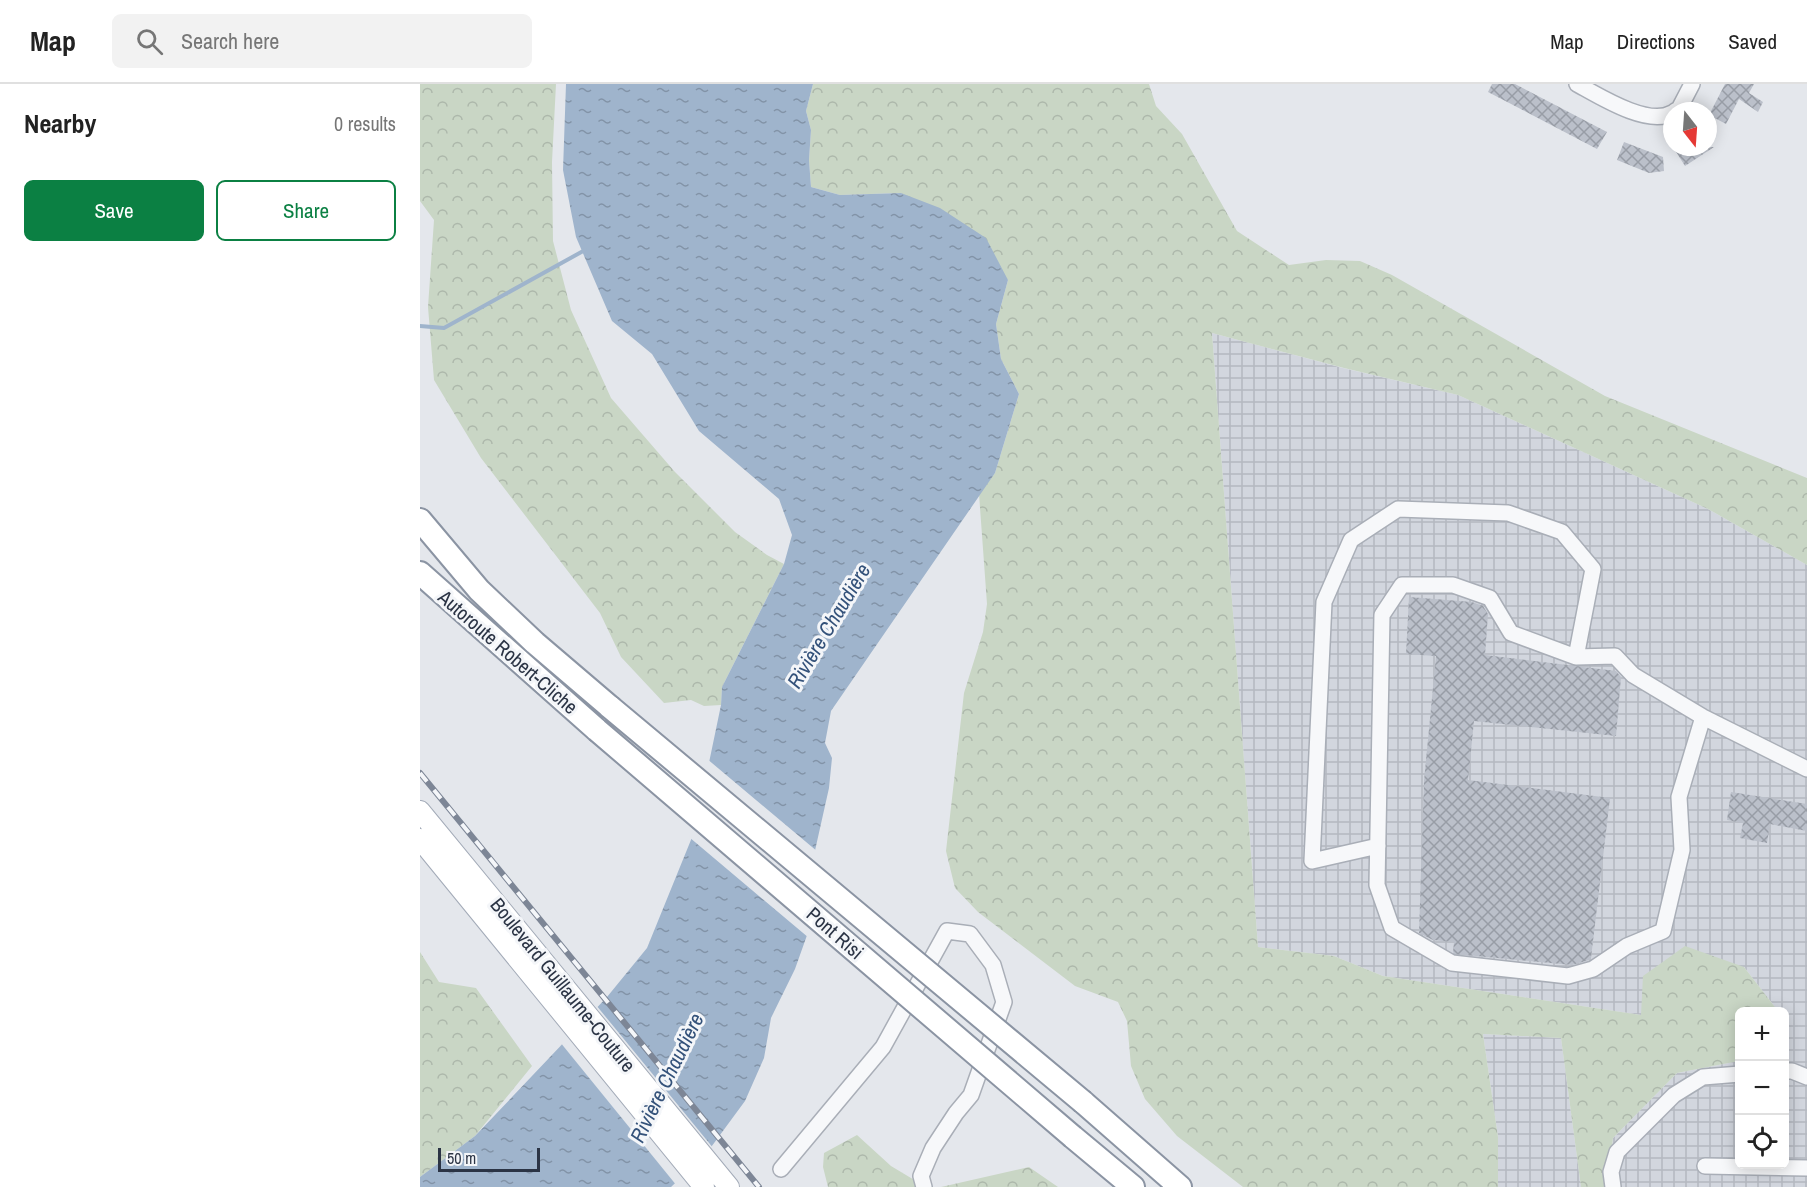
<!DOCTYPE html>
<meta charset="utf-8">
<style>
:root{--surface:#fff;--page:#f2f2f2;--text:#222;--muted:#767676;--line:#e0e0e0;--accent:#0b8043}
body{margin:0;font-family:"Archivo Narrow",sans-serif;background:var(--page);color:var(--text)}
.controls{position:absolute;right:18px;bottom:18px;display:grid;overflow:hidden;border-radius:9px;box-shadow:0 3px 15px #0003}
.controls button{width:54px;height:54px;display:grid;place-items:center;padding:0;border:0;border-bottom:2px solid var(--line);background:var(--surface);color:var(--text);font:30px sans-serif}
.compass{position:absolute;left:1243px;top:18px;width:54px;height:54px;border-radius:50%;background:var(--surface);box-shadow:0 3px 15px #0003;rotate:163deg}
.scale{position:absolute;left:18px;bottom:15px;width:102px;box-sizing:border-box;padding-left:6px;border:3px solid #2b3445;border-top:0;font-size:16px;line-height:21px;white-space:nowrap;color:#2b3445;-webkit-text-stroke:4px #f4f6f9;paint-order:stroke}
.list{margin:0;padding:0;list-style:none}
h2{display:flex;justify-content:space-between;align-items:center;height:78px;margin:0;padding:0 24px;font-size:26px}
h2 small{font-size:20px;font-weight:400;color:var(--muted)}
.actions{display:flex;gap:12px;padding:18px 24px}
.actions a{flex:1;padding:14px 0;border:2px solid var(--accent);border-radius:9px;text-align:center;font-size:21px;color:var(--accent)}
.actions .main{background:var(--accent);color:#fff}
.icon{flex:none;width:33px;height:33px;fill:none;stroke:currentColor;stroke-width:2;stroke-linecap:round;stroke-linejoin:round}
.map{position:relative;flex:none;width:1387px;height:1103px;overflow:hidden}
header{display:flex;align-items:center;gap:36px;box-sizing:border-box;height:84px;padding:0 30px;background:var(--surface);border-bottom:2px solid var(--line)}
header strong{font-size:28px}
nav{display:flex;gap:33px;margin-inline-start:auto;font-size:21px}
.search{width:420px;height:54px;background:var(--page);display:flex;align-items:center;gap:15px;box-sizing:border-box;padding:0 21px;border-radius:9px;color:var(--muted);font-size:22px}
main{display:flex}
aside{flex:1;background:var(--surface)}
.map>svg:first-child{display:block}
</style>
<header>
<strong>Map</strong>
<div class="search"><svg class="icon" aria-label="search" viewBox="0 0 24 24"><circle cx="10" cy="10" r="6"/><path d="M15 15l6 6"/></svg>Search here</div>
<nav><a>Map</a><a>Directions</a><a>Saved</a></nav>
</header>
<main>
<aside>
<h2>Nearby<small>0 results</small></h2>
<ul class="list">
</ul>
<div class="actions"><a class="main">Save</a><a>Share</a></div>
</aside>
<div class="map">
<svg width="1387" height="1103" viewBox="0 0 1387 1103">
<defs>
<pattern id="industrial-grid" width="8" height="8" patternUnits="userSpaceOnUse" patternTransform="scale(1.5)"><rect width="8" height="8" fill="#d2d6de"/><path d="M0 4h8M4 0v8" fill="none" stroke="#b4b8c0"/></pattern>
<pattern id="forest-crowns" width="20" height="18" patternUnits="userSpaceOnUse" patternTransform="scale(1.5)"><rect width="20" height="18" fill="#c9d6c5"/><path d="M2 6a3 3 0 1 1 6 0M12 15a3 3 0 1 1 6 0" fill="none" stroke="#adb8ab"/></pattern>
<pattern id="water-ripples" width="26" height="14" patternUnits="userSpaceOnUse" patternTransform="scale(1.5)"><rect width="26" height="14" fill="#9fb4cc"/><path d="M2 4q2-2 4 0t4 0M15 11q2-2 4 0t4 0" fill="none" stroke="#8293a7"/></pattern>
<pattern id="building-cross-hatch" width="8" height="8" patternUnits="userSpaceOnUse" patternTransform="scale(1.5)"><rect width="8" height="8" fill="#bbc0ca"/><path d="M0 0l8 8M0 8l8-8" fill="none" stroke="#989da6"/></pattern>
</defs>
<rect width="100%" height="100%" fill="#e4e7ec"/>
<path fill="url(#industrial-grid)" d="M792 249 923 284 1038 311 1288 425 1387 481V1103H1187L1193 1054 1257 989 1319 977 1320 1080H1364V928L1358 927 1324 883 1221 931 963 892 914 872 838 863Z
M1063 950 1141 954 1161 1103H1078V1053Z"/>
<path fill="url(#forest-crowns)" d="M0 0H136L132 78 133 157 151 226 191 314 255 388 315 448 347 471 364 480 302 603 301 621 284 622 271 616 244 619 201 573 180 529 61 374 14 296 8 223 14 136 0 117Z
M393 0H729L736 22 762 50 817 147 869 181 906 176 940 177 972 191 1185 312 1387 394V481L1288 425 1038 311 924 284 792 249 838 863 914 872 963 892 1221 931 1223 892 1265 862 1324 883 1358 927 1320 928 1319 977 1257 989 1193 1054 1187 1103H1161L1141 954 1063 950 1078 1053V1103H823L757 1052 725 1015 711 982 707 937 698 918 655 902 558 828 535 804 526 767 544 609 563 548 567 520 559 410 575 389 599 310 581 275 576 240 588 196 481 109 420 111 391 103 389 76 391 46 386 27Z
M0 868 19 898 56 904 112 982 55 1052 0 1093Z
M437 1051 471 1082 506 1103H408L403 1083 404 1069Z
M609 1083 638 1103H521Z"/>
<path fill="url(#water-ripples)" d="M146 0H393L386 27 391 46 389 76 391 103 420 111 481 109 520 124 566 154 588 196 576 240 581 275 599 310 575 389 411 627 405 659 412 674 409 704 394 771 391 840 375 885 351 934 344 974 325 1017 286 1070 251 1103H0V1093L55 1052 187 913 227 864 275 746 301 621 302 603 364 480 372 451 359 415 279 347 232 270 192 237 156 153 143 86Z"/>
<path fill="#e4e7ec" d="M286 674 398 768 399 804 394 841 389 854 269 753Z
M176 921 294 1065 257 1102 140 958Z"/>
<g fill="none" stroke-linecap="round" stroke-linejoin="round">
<path stroke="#9fb4cc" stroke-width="4" d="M0 242 24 244 165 166"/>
</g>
<path fill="url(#building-cross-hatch)" d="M1072 0H1095L1187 48 1177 65 1068 8Z
M1305 0H1334L1329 9 1343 18 1338 28 1319 15 1306 40 1289 31Z
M1204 58 1243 73 1244 87 1229 89 1197 76Z
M1253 63H1294L1265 82Z
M989 513 1052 518 1063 522 1068 530 1065 571 1196 587 1201 593 1196 652 1054 637 1048 696 1190 714 1171 874 1169 876 1152 881 1035 870 1033 868 1034 858 1013 856 999 849 1004 697 1016 572 986 570Z
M1311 708 1387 720V747L1350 740 1347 759 1320 754 1323 739 1307 736Z"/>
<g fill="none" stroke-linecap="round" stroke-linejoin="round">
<g stroke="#a9aeb7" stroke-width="18">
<path id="minor" d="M1157 0C1179 12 1228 43 1252 29
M1255 27 1259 25 1272 0
M1283 633 1259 713 1262 766 1243 847 1207 862 1173 885 1148 892 1032 879 972 844 957 801 962 531 982 501H1033L1070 514 1091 549 1156 573 1195 572 1213 591 1283 633 1387 685
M958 762 892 777 904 518 931 456 978 425 1088 429 1142 448 1173 485 1156 573
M1364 987H1372L1387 993
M1285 1082 1387 1084
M361 1085 463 963 527 847 550 850 573 881 584 918 551 1011 536 1029 513 1064 501 1092 504 1103
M1193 1103 1191 1088 1197 1068 1254 1011 1283 993 1320 990"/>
</g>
<g stroke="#a3abb8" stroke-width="22">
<path id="major" d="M0 727 309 1103
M0 755 284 1103"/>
</g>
<g stroke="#8b94a3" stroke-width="26">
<path id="highway" d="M0 436 59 506 115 559 190 623
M0 489 177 646
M663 1018 760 1103
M653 1053 713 1103"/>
</g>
<use href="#minor" stroke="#f7f8fa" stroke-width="15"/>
<use href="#major" stroke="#fff" stroke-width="20"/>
<use href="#highway" stroke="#fff" stroke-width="22"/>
<g stroke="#7d8696" stroke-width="6">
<path id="rail" d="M0 689 339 1103"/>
</g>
<use href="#rail" stroke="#f4f6f9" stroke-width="4" stroke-dasharray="11" stroke-linecap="butt"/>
<g stroke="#8b94a3" stroke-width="26" stroke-linecap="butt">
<path id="highway-bridge" d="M190 623 663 1018
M177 646 653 1053"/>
</g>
<use href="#highway-bridge" stroke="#fff" stroke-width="22"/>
</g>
<g text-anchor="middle" stroke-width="6" stroke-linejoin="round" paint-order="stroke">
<g font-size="20" fill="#2b3445" stroke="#f4f6f9">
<text transform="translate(88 568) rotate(41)" y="7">Autoroute Robert-Cliche</text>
<text transform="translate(415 849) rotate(41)" y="7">Pont Risi</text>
<text transform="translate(143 901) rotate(51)" y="7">Boulevard Guillaume-Couture</text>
</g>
<g font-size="21" font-style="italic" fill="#34527a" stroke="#f4f6f9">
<text transform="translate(409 542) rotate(-59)" y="7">Rivière Chaudière</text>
<text transform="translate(247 994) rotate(-64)" y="7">Rivière Chaudière</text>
</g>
</g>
</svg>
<div class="controls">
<button>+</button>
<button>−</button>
<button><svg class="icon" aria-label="locate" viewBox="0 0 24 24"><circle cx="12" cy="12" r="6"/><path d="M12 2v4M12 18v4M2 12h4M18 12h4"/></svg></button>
</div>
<svg class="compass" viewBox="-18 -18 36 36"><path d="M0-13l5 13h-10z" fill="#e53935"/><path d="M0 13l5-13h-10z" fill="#767676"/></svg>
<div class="scale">50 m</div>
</div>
</main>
